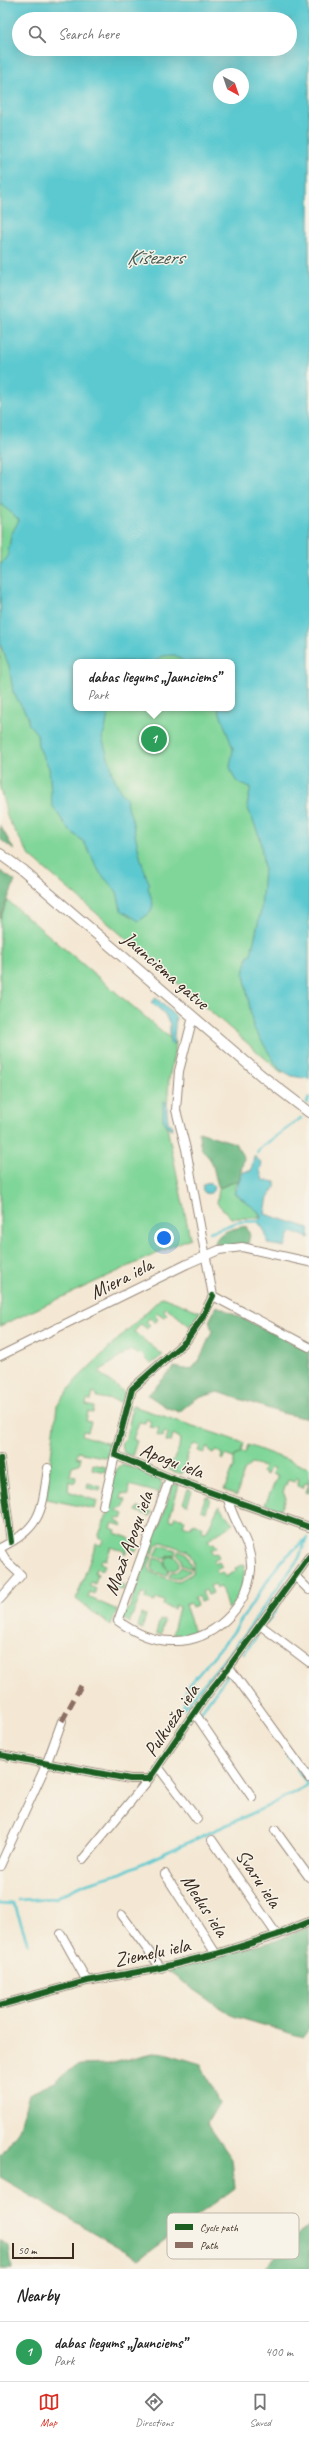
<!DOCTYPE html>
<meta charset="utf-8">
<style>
:root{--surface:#fff;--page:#f6f6f6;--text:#222;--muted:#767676;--line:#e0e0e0;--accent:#d93025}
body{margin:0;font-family:Caveat,sans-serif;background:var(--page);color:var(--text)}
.compass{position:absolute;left:213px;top:68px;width:36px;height:36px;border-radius:50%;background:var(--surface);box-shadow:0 4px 16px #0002;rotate:140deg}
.scale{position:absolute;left:12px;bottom:10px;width:62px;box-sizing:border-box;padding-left:4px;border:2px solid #3b2a1e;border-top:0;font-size:11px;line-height:14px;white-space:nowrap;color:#3b2a1e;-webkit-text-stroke:3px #f7f3e8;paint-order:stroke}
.you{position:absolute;left:164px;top:1238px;width:14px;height:14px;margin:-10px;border:3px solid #fff;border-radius:50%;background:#1a73e8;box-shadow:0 0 0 6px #1a73e833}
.badge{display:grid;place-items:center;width:26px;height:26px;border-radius:50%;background:var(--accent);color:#fff;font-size:13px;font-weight:700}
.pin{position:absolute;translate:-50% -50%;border:2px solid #fff;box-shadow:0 1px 4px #0006}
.popup{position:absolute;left:73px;top:659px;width:162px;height:52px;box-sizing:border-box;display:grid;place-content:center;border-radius:8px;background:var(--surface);filter:drop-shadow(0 1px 3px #0005);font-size:13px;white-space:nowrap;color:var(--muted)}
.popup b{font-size:15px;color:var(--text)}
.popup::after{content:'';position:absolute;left:50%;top:100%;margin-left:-8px;border:8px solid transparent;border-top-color:var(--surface)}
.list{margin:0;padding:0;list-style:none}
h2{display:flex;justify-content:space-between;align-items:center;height:52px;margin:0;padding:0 16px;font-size:17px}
h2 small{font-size:13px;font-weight:400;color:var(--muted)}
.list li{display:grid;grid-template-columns:26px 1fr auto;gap:12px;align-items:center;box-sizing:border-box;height:60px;padding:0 16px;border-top:1px solid var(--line)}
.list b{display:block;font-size:15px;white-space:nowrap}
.list p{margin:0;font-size:13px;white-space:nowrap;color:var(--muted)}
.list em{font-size:13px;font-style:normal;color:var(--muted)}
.icon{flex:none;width:22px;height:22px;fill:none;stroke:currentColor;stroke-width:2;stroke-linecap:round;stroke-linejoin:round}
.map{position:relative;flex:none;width:309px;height:2269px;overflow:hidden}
.search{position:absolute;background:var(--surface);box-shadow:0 4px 16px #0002;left:12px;right:12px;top:12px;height:44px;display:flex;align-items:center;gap:10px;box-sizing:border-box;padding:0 14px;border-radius:22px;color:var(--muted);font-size:15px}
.sheet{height:112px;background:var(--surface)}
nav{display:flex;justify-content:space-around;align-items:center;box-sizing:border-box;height:56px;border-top:1px solid var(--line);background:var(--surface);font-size:11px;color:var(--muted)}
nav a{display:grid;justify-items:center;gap:2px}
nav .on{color:var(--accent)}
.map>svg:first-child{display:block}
</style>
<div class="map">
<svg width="309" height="2269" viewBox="0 0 309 2269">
<rect width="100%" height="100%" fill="#f7f3e8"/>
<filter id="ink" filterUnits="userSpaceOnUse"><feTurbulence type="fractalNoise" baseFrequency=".025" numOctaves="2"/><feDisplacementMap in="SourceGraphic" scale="8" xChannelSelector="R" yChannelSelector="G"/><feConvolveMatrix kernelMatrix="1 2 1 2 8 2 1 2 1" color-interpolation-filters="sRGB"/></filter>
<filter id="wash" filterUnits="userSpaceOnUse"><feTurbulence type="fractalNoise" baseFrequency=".012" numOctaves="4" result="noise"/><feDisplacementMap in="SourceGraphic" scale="16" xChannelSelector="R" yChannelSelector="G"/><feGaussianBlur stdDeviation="0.9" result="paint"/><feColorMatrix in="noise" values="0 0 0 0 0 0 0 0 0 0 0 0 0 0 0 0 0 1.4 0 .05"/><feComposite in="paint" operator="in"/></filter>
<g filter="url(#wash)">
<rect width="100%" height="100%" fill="#f4e8d4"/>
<path fill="#80d699" stroke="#5e805c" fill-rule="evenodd" d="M0 346 309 689 297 1044 282 1073 30 856 8 819 0 788ZM76 662H232V708H76Z
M8 901 176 1043 169 1079 166 1122 190 1238 0 1326V919Z
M239 1180 234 1188 259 1212 260 1218H231L217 1203 219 1188Z
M162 1297 201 1312 191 1327 166 1307 164 1311 167 1314 164 1317 158 1313 155 1316 158 1319 155 1323 150 1318 146 1322 150 1325 147 1329 141 1324 134 1332 163 1355 151 1364 140 1353 138 1355 132 1349 98 1372 125 1393 122 1402 97 1397V1395L93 1393 91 1401 87 1400 86 1405 94 1407 93 1413 88 1412 86 1421 91 1422 88 1432 83 1431 82 1435 112 1445 108 1458 78 1452 76 1457 81 1458 79 1464 72 1466 70 1476 76 1477 75 1483 69 1481 68 1491 97 1501 95 1509 46 1499 57 1406 77 1379Z
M133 1406 244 1443 240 1453 233 1458 225 1455 223 1460 221 1459 222 1454 217 1451 212 1453 207 1446 204 1453 198 1451 200 1446 194 1444 189 1451 182 1474 169 1470 179 1448 180 1438 173 1434 171 1442 166 1441 168 1434 164 1432 162 1437 157 1435 159 1428 149 1427 151 1422 146 1419 145 1423 139 1422 133 1439 137 1441 132 1456 124 1453 121 1443 126 1438 132 1411 130 1408Z
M248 1445 309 1468V1493L306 1492 309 1484 305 1483 303 1488 297 1486 299 1479 296 1478 294 1482 288 1480 283 1492 286 1498 281 1510 265 1504 278 1476 272 1474 274 1469 270 1468 267 1475 262 1472 264 1467 252 1464 244 1471 237 1495 224 1490 234 1467V1457L241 1452 245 1453Z
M93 1464 106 1467 105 1472 92 1469Z
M122 1465 155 1474 159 1477 162 1484 159 1493 129 1485 128 1495 122 1493 121 1498 126 1499 123 1509 118 1508 117 1511 124 1514 122 1519 117 1518 116 1521 123 1524 122 1526 113 1523 111 1528 116 1530 115 1533 129 1538V1540L134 1542 133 1546 138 1548 137 1551 128 1548 125 1554 124 1551 111 1547 106 1560 102 1559 100 1563 105 1565 103 1570 96 1568 95 1573 98 1574 95 1584 91 1582 89 1586 96 1589 94 1594 90 1592 88 1597 117 1610 111 1626 76 1599 96 1544 101 1545 103 1539 98 1537 108 1512 105 1511C112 1499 110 1469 122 1465Z
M88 1483 101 1487 100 1491 87 1488Z
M173 1484 179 1485 169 1519 173 1521 175 1516 185 1520 183 1525 191 1528 193 1523 203 1527 202 1532 206 1533 219 1506 233 1524 208 1540 211 1544 214 1543 217 1547 211 1550 213 1554 217 1553 219 1557 213 1560 215 1564 219 1562 222 1567 216 1570 218 1574 222 1572 225 1577 236 1571 235 1568 245 1564C244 1580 241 1598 228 1610L221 1587 217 1588 215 1584 210 1586 213 1593 208 1595 206 1590 202 1592 205 1599 200 1601 198 1596 194 1598 197 1605 192 1607 190 1603 185 1605 195 1633 172 1636 179 1607 175 1605 174 1609 163 1605 164 1601 156 1598 155 1602 145 1599 146 1594 142 1593 129 1623 123 1618 125 1612 129 1609 142 1572 141 1567 146 1555 152 1557 148 1567 150 1572 177 1582 193 1573V1561L188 1551 161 1542 156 1545 153 1554 147 1552 155 1531 159 1528Z
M188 1489 192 1491 187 1505 183 1503Z
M206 1496 210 1498 206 1512 201 1510Z
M138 1507 152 1512 150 1516 136 1511Z
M160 1545 176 1550 175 1555 169 1556 165 1559 155 1556Z
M179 1550 186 1553 192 1569 182 1565 181 1559 177 1555Z
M165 1563a7 7 0 1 1 14 0a7 7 0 1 1-14 0Z
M154 1558 164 1561 165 1566 169 1571 167 1576 152 1571 151 1568Z
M181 1567 191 1571 177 1579 169 1577 171 1572H177Z
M112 1581 125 1586 123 1590 110 1586Z
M141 1614 146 1615 142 1629 138 1627Z
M160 1620 164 1621 161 1635 156 1633Z"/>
<path fill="#68b781" stroke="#527050" d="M0 825 14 850 0 839Z
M0 871 15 881 0 919Z
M199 1132 235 1143 244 1158 239 1180 219 1188C216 1180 215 1174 213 1166 209 1151 199 1157 199 1132Z
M246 1226 250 1235 248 1244 218 1246 215 1243C219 1230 234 1229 246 1226Z
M217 1306 309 1351V1419L282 1413 218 1392 195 1399 179 1412 166 1407 148 1395 174 1367 191 1370 200 1359 212 1331 209 1321Z
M309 1927V2029L303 2037 233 2016 164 1969 275 1941Z
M153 2053 168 2054 201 2064 219 2103 207 2123 232 2159 235 2188 139 2259 0 2178V2156L19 2130 29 2094 55 2082 72 2068 80 2065 109 2064Z
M309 2223V2269H264Z
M0 2240 9 2246 12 2269H0Z"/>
<path fill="#5bc9d0" stroke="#4b7a77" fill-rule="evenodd" d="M0 0H309V1079L292 1076 279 1069 253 1027 244 974 248 955 251 954 261 910 264 868 260 838 247 806 251 787 242 785 234 778 230 767 233 749 218 708H232V662H184L175 655 162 656 155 662H76V708H110C106 718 107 728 102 738L112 769 111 772C117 780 118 793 127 798 125 807 130 810 132 819 137 841 140 863 150 885L148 887 153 904 151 912 139 921 121 910 117 892 100 873 84 842 68 829 52 805 49 768 38 746 37 734 28 723V717L13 692 9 666 0 644V565L7 558 11 535 19 520 0 503ZM19 19H290V49H19ZM219 74H243V98H219Z
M156 998 176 1017 173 1045 170 1043V1024L164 1013 151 1002Z
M163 1101 166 1102 168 1122 172 1126 171 1130 163 1120Z
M254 1156 262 1163 260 1171 263 1180 275 1182V1188L268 1197 265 1214 309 1228V1238L293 1232 289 1235 285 1247 268 1244 264 1230 258 1222 261 1217 259 1212 234 1193 243 1172 251 1171Z
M202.5 1188a5.5 5.5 0 1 1 11 0a5.5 5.5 0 1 1-11 0Z"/>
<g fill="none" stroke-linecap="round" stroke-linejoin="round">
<path stroke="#5bc9d0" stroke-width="2.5" d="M307 1103 309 1098
M257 1153 260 1148 301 1118
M210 1232 238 1222 262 1221
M267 1623 278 1606
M244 1653 257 1636
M183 1709 187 1688 232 1634 280 1562 307 1538
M183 1709 241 1639 299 1558 306 1539
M200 1713 229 1673 230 1675
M287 1756 294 1765
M18 1900 55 1898 87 1883 121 1873 266 1807 308 1785 297 1769
M0 1903 13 1904 16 1908 28 1944"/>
</g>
</g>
<g filter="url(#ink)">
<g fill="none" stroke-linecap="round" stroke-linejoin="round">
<g stroke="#988979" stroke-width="10">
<path id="minor" d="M193 1017 179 1071 176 1110 186 1149 213 1296 309 1347
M213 1296 202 1318 186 1341 132 1389 115 1455 170 1478 309 1527
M0 1356 187 1264 219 1250 242 1247 309 1262
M0 1458 11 1542
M170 1478 118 1621C135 1633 154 1642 175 1641 213 1641 247 1608 251 1570 253 1542 233 1524 228 1499
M103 1506 115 1455
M0 1548C42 1528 42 1510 48 1468
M0 1550 7 1562 21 1575 0 1599
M296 1577 309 1590
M260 1625 309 1662
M229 1667 309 1778
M194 1712 252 1797
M0 1755 130 1779H149L205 1697 229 1667 309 1557
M159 1768 197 1819
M275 1830 309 1877
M212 1840 277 1935
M83 1859 149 1779
M0 1866 46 1765 62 1721
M165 1874 216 1954
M122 1915 161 1968
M61 1934 87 1981
M0 2005 87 1981 155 1969 216 1954 277 1935 309 1922"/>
</g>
<g stroke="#988979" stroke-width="12">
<path id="major" d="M0 854 22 870 262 1076 309 1112"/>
</g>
<use href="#minor" stroke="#fff" stroke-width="8"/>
<use href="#major" stroke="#fff" stroke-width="10"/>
<path stroke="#8d6e63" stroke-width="5" stroke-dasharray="10 5" stroke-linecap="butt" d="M62 1721 82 1684"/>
<g stroke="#f7f3e8" stroke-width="8">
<path id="cycleway" d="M213 1296 202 1318 186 1341 132 1389 115 1455 170 1478 309 1527
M0 1458 11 1542
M0 1755 130 1779H149L205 1697 229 1667 309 1557
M0 2005 87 1981 155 1969 216 1954 277 1935 309 1922"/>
</g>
<use href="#cycleway" stroke="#1b5e20" stroke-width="6"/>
</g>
</g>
<g text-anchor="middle" stroke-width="3" stroke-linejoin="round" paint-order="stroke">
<g font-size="20" fill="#3b2a1e" stroke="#f7f3e8">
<text transform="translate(166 970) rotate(41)" y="7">Jaunciema gatve</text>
<text transform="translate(121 1278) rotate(-27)" y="7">Miera iela</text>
<text transform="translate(172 1460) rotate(21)" y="7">Apogu iela</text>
<text transform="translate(128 1543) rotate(-70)" y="7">Mazā Apogu iela</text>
<text transform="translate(171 1720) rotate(-56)" y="7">Pulkveža iela</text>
<text transform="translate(259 1878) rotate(56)" y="7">Svaru iela</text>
<text transform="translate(205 1905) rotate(57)" y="7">Medus iela</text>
<text transform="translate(152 1952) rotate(-12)" y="7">Ziemeļu iela</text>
</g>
<g font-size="21" font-style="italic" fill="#455a53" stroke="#f7f3e8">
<text x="155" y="264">Ķīšezers</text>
</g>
</g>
<rect x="167" y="2213" width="132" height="46" rx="6" fill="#f7f3e8" stroke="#bfb7ab" stroke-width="1"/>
<rect x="175" y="2224" width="18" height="6" fill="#1b5e20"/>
<rect x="175" y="2242" width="18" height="6" fill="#8d6e63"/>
<g font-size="11" fill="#3b2a1e">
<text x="200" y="2231">Cycle path</text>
<text x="200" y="2249">Path</text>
</g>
</svg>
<svg class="compass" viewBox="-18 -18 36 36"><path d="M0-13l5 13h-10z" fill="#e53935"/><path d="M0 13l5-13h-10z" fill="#767676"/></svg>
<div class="scale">50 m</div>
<div class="you"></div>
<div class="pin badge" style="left:154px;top:739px;background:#2e9e5b">1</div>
<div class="popup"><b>dabas liegums „Jaunciems”</b>Park</div>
<div class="search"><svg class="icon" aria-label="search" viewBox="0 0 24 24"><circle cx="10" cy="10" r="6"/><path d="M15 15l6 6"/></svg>Search here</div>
</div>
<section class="sheet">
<h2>Nearby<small></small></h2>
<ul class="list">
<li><span class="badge" style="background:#2e9e5b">1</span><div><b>dabas liegums „Jaunciems”</b><p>Park</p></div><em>400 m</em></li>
</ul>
</section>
<nav>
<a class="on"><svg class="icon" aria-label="map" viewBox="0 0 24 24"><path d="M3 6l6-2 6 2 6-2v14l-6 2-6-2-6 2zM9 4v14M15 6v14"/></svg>Map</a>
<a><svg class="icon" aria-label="directions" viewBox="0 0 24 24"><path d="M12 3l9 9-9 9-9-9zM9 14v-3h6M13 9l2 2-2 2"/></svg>Directions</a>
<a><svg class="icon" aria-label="saved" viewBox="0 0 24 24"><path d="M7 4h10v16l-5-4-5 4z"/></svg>Saved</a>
</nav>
